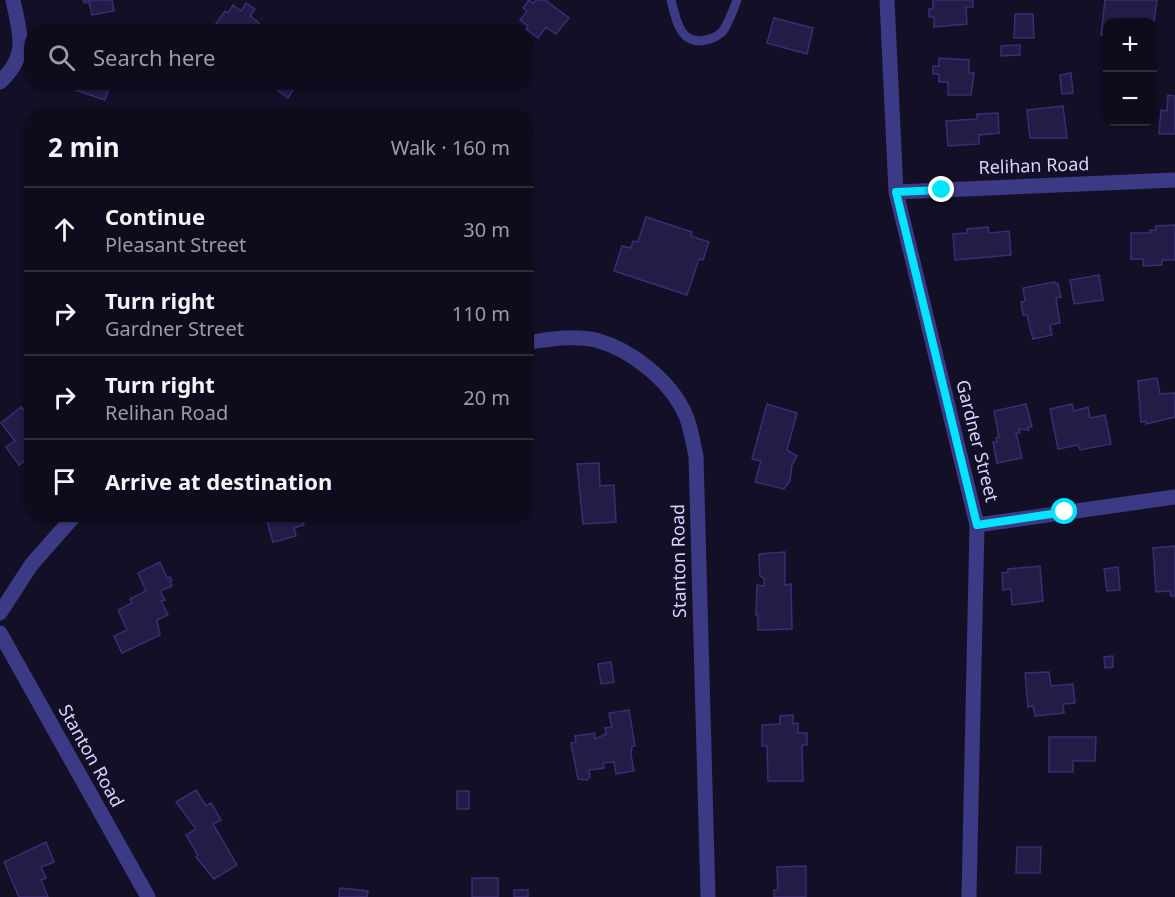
<!DOCTYPE html>
<meta charset="utf-8">
<style>
:root{--surface:#0e0b1c;--page:#1c1929;--text:#f1f3f6;--muted:#9b9ba3;--line:#2e2b3b}
body{margin:0;font-family:"Noto Sans",sans-serif;background:var(--page);color:var(--text)}
.controls{position:absolute;right:18px;top:18px;display:grid;overflow:hidden;border-radius:12px;box-shadow:0 2px 4px #0004}
.controls button{width:54px;height:54px;display:grid;place-items:center;padding:0;border:0;border-bottom:2px solid var(--line);background:var(--surface);color:var(--text);font:30px sans-serif}
.stop{position:absolute;width:18px;height:18px;margin:-14px;border:4px solid #00e5ff;border-radius:50%;background:#fff}
.stop.end{background:#00e5ff;border-color:#fff;box-shadow:0 2px 6px #0008}
.list{margin:0;padding:0;list-style:none}
h2{display:flex;justify-content:space-between;align-items:center;height:78px;margin:0;padding:0 24px;font-size:26px}
h2 small{font-size:20px;font-weight:400;color:var(--muted)}
.list li{display:grid;grid-template-columns:39px 1fr auto;gap:18px;align-items:center;box-sizing:border-box;height:84px;padding:0 24px;border-top:2px solid var(--line)}
.list b{display:block;font-size:22px;white-space:nowrap}
.list p{margin:0;font-size:20px;white-space:nowrap;color:var(--muted)}
.list em{font-size:20px;font-style:normal;color:var(--muted)}
.icon{flex:none;width:33px;height:33px;fill:none;stroke:currentColor;stroke-width:2;stroke-linecap:round;stroke-linejoin:round}
.map{position:relative;flex:none;width:1175px;height:897px;overflow:hidden}
.search{position:absolute;background:var(--surface);box-shadow:0 2px 4px #0004;left:24px;top:24px;width:510px;height:66px;display:flex;align-items:center;gap:15px;box-sizing:border-box;padding:0 21px;border-radius:24px;color:var(--muted);font-size:22px}
.panel{position:absolute;background:var(--surface);box-shadow:0 2px 4px #0004;left:24px;top:108px;width:510px;height:414px;border-radius:24px}
.map>svg:first-child{display:block}
</style>
<div class="map">
<svg width="1175" height="897" viewBox="0 0 1175 897">
<rect width="100%" height="100%" fill="#130f26"/>
<path fill="#241b47" stroke="#3b2d73" stroke-width="1.5" d="M83 0H112L114 11 92 15 89 2 84 3Z
M529 0 533 3 536 0H545L569 18 556 34 546 27 538 38 526 29 528 26 520 20 527 11 523 8Z
M933 0H973V7H966L967 24 934 27V17H929V9H933Z
M1105 0H1157L1152 36V22H1108V36L1101 35Z
M246 3 255 9 250 16 259 23 253 32H210L225 11 228 13 233 5 241 11Z
M1015 14H1033L1034 38H1014Z
M774 18 813 28 807 54 767 43Z
M463 27 464 32H438Z
M1020 45V55L1001 56V46Z
M939 58 969 60V73H974L971 95H948V82H939V74H933V66H939Z
M1071 73 1073 93 1062 94 1060 75Z
M68 82H111L105 100 67 87Z
M266 82H298L288 98Z
M1168 95 1175 96V134H1159L1161 110 1167 111Z
M1063 106 1067 138H1030L1027 110Z
M998 113 999 133 979 135V144L948 146 946 121 977 119V114Z
M646 217 692 232 691 236 709 242 703 260 699 259 687 295 614 271 622 246 631 248 633 241 638 242Z
M1175 225V260H1162V265L1143 266V259H1131V233H1150V230H1156V226Z
M988 227 989 233 1009 231 1011 255 955 260 953 234 967 233V229Z
M1099 275 1103 300 1074 304 1070 280Z
M1054 282 1058 284 1061 297 1056 298 1060 323 1050 325 1052 335 1033 339 1027 315H1023L1021 302 1025 301 1023 288Z
M1157 378 1160 394 1175 393V417L1146 424V421L1141 422 1138 381Z
M767 404 797 413 787 450 797 456 792 465 790 481 784 489 755 482 761 461 752 459Z
M1026 404 1032 427H1028L1029 430 1019 429 1020 433H1016L1022 458 997 463 993 442H997L996 438 999 437 994 411Z
M1072 404 1074 411 1088 407 1090 418 1105 415 1111 444 1080 450 1078 445 1058 449 1050 409Z
M21 407 26 413 32 409V455L19 465 6 447 15 441 1 423Z
M599 463 600 486 614 485 616 522 583 524 577 464Z
M265 514H301L304 525 294 528 296 536 273 542Z
M1175 546V596H1171L1170 591 1156 592 1153 548Z
M785 552V585L791 584 792 629 758 630V615H756L757 585 764 586V578L760 576 759 554Z
M160 562 167 578 170 577 172 581 170 582 172 586 160 591 165 600 161 601 168 615 157 620 160 635 122 653 114 636 127 630 118 610 132 603 130 599 146 591 138 573Z
M1040 566 1043 601 1012 605 1011 589 1003 590 1002 573 1008 572V569Z
M1118 567 1120 590 1107 591 1104 569Z
M1113 656V667L1105 668 1104 657Z
M611 662 614 682 601 684 598 664Z
M1049 672 1051 686 1073 684 1075 703 1063 704 1064 713 1035 716 1033 706 1028 707 1025 673Z
M629 710 635 746H632L631 755 634 771 616 774 614 762 603 763 604 768 589 770 590 777 587 780 578 779 571 743 576 742 575 736 595 733V739L606 734 605 728 612 727 609 713Z
M793 715V724L798 723V733H807V745H802L803 781H768L767 746H762V725L780 724V716Z
M1049 737H1096L1095 761H1073V772H1049Z
M196 790 206 806 211 803 221 820 213 824 237 865 214 879 196 857 198 855 186 835 196 829 176 802Z
M457 791H469V809H457Z
M46 842 54 862 41 867 46 878 41 880 48 897H19L4 862Z
M1017 847H1041L1040 873H1016Z
M806 866V897H774V890H778L777 867Z
M472 878H498V897H472Z
M340 888 368 891 367 897H339Z
M514 890H528V897H514Z"/>
<g fill="none" stroke-linecap="round" stroke-linejoin="round">
<path stroke="#3d3a85" stroke-width="9" d="M671 0C676 20 680 46 706 40 712 39 719 35 723 31 729 22 733 10 737 0"/>
<path stroke="#3d3a85" stroke-width="15" d="M887 0 896 192 977 525 969 897
M0 82C29 55 20 35 13 0
M896 192 1175 180
M526 343C548 339 574 335 596 340 632 350 671 381 686 416 691 428 693 443 696 456L708 897
M977 525 1175 497
M0 613 31 565 76 514
M0 633 148 897"/>
</g>
<g fill="none" stroke-linecap="round" stroke-linejoin="round">
<path stroke="#00e5ff" stroke-width="8" d="M942 190 896 192 977 525 1065 512"/>
</g>
<g text-anchor="middle" stroke-width="6" stroke-linejoin="round" paint-order="stroke">
<g font-size="18" fill="#d9d4ff" stroke="#130f26">
<text transform="translate(1034 166) rotate(-2)" y="6">Relihan Road</text>
<text transform="translate(977 441) rotate(76)" y="6">Gardner Street</text>
<text transform="translate(679 561) rotate(-91)" y="6">Stanton Road</text>
<text transform="translate(91 756) rotate(61)" y="6">Stanton Road</text>
</g>
</g>
</svg>
<div class="controls">
<button>+</button>
<button>−</button>
</div>
<div class="stop" style="left:1065px;top:512px"></div>
<div class="stop end" style="left:942px;top:190px"></div>
<div class="search"><svg class="icon" aria-label="search" viewBox="0 0 24 24"><circle cx="10" cy="10" r="6"/><path d="M15 15l6 6"/></svg>Search here</div>
<section class="panel">
<h2>2 min<small>Walk · 160 m</small></h2>
<ul class="list">
<li><svg class="icon" aria-label="ahead" viewBox="0 0 24 24"><path d="M12 20V5M6 11l6-6 6 6"/></svg><div><b>Continue</b><p>Pleasant Street</p></div><em>30 m</em></li>
<li><svg class="icon" aria-label="right" viewBox="0 0 24 24"><path d="M7 20v-9h11M14 6l5 5-5 5"/></svg><div><b>Turn right</b><p>Gardner Street</p></div><em>110 m</em></li>
<li><svg class="icon" aria-label="right" viewBox="0 0 24 24"><path d="M7 20v-9h11M14 6l5 5-5 5"/></svg><div><b>Turn right</b><p>Relihan Road</p></div><em>20 m</em></li>
<li><svg class="icon" aria-label="arrive" viewBox="0 0 24 24"><path d="M6 21V4h12l-3 4 3 4H6"/></svg><div><b>Arrive at destination</b></div></li>
</ul>
</section>
</div>
